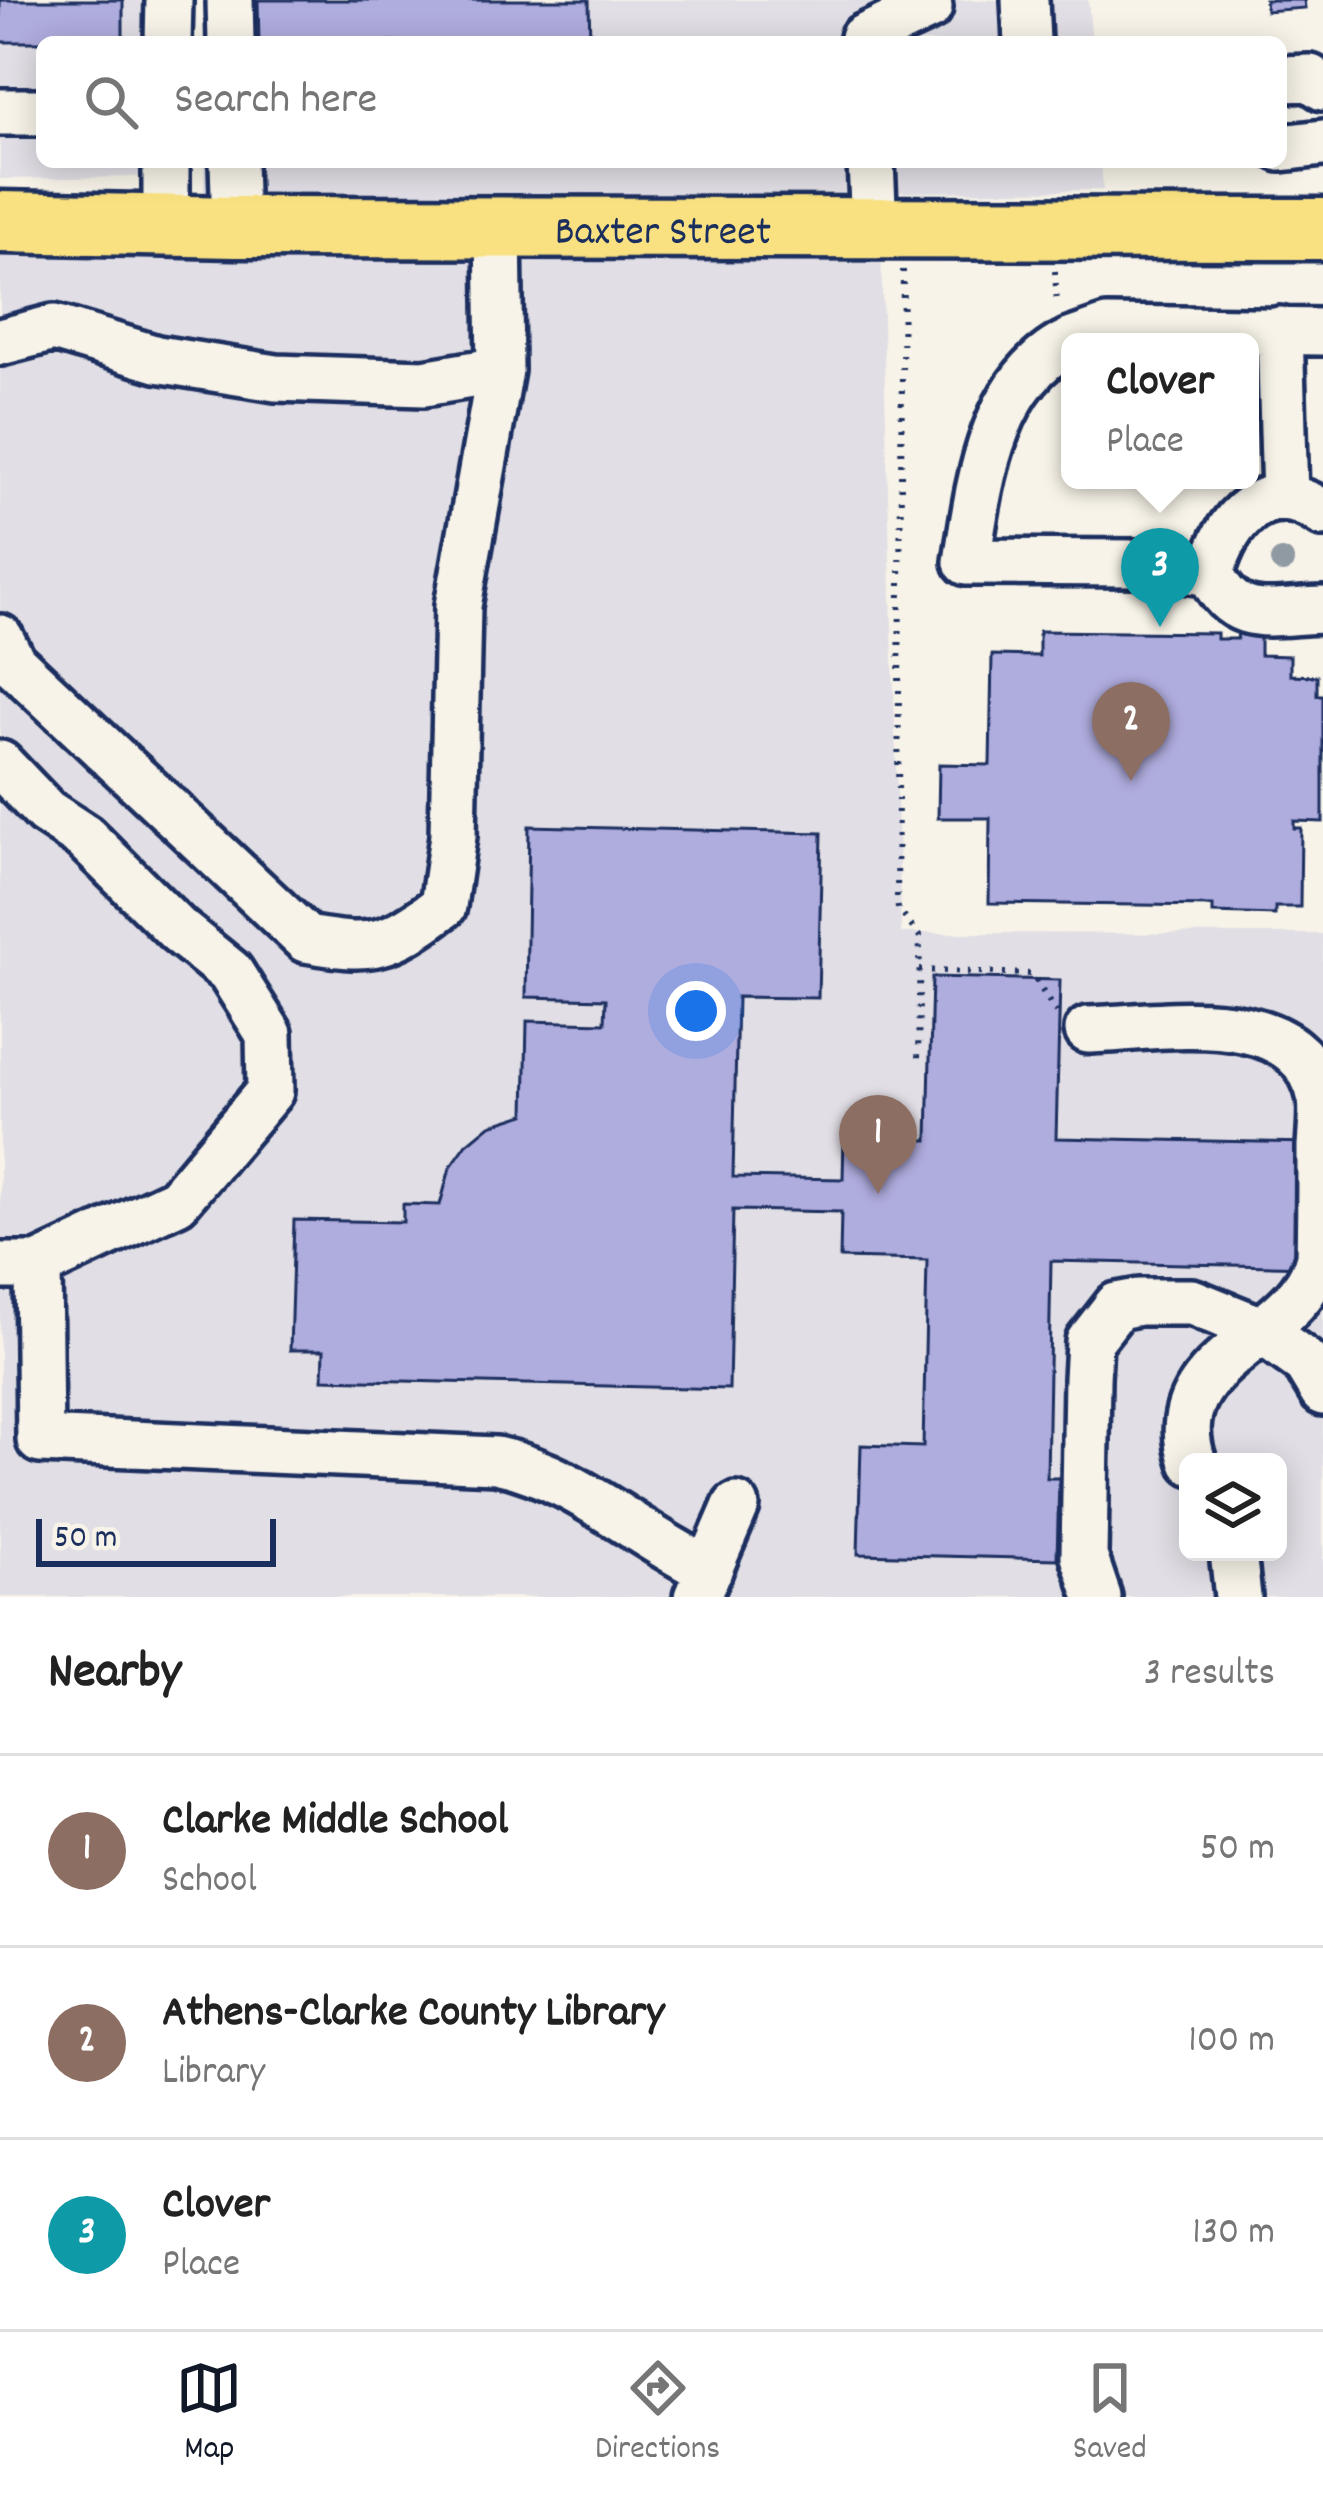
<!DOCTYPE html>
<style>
:root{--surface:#fff;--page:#f6f6f6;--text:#222;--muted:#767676;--line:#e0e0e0;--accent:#111827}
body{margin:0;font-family:Dekko,sans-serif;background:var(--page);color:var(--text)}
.controls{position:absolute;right:36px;bottom:36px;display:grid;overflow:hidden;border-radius:18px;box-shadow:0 6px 30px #0003}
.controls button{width:108px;height:108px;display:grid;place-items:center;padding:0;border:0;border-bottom:3px solid var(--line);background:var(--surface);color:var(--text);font:60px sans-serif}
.scale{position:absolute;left:36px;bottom:30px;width:240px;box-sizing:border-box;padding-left:12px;border:6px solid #1b2f5e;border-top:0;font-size:33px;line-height:42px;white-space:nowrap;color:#1b2f5e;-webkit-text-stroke:9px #f7f3e8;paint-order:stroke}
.you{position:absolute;left:696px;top:1011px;width:42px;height:42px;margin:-30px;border:9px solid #fff;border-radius:50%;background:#1a73e8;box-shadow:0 0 0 18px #1a73e833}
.badge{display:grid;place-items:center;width:78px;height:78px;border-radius:50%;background:var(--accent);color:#fff;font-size:39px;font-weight:700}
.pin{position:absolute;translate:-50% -99px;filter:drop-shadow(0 3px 6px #0008)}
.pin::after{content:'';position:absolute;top:63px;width:42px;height:36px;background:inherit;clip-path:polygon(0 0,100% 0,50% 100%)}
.popup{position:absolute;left:1061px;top:333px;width:198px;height:156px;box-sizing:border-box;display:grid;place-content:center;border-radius:18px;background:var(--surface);filter:drop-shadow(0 3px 9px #0005);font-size:39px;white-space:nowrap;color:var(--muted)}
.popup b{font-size:45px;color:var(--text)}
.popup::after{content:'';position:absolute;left:50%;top:100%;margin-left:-24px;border:24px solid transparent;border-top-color:var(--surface)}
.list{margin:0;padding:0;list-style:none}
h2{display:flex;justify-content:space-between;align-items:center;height:156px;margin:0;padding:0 48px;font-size:51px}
h2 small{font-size:39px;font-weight:400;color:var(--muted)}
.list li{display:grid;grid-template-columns:78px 1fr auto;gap:36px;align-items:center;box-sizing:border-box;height:192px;padding:0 48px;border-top:3px solid var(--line)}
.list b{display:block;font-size:45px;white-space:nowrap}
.list p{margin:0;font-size:39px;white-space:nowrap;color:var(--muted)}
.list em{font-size:39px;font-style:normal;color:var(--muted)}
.icon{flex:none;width:66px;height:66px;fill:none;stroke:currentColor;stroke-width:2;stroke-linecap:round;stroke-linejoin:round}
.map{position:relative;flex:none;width:1323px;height:1597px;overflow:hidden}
.search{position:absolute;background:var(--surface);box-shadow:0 6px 30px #0003;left:36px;right:36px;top:36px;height:132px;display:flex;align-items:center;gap:30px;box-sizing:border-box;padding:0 42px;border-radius:18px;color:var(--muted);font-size:45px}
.sheet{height:732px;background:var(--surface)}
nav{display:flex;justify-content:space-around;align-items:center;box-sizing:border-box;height:168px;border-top:3px solid var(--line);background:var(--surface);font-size:33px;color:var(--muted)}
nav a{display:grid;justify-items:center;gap:6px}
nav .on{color:var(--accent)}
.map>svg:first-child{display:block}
</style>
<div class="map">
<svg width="1323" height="1597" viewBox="0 0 1323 1597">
<rect width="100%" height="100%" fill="#f7f3e8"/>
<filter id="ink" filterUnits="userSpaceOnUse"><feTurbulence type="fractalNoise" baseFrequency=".00833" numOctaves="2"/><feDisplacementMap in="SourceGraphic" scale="24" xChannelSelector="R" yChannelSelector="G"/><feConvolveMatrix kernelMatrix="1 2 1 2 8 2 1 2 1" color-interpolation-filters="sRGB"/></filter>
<g filter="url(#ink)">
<path fill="#e1dee5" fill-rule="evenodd" d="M0 0H191V42H42V162H190L189 176 0 179Z
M204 0H1088L1092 42H204Z
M204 162H1101L1103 190 204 199Z
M0 249 881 253 901 933 1323 934V1597H0ZM1188 1462H1278V1552H1188Z"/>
<path fill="#afacde" stroke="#1b2f5e" stroke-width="3" d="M0 0H123V42H0Z
M258 0H589L590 42H259Z
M1265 0H1304L1305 8 1266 11Z
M1039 631 1217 633V639H1237L1238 633H1260V655L1290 656V675L1317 676V695H1323V822L1294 821V828H1301L1300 907H1275V915L1213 913V906L989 903 990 818H938L939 764 990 765 992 655 1039 656Z
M529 826 822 833 818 998 737 997 733 1177 843 1179 844 1138 928 1140 932 977 1060 980 1056 1138 1315 1143 1313 1267 1051 1261 1047 1478H1059L1057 1559 858 1554 861 1445 923 1447 927 1260 840 1258 841 1212 733 1210 729 1389 323 1379 324 1350H290L294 1220 403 1222V1204L440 1205 450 1168 467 1144 490 1125 525 1114 527 1021 605 1023 606 999 526 997Z"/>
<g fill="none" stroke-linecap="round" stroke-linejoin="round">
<g stroke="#1b2f5e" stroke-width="54">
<path id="minor" d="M230 0 231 42
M1025 0 1027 42
M863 38 929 7
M168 42 169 0
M1281 79 1310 78 1323 87
M0 112H42
M1281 148 1323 143
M166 162V225
M233 162 235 227
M871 162 874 227
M1280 330 1285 497
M0 342 54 328 157 359 276 378 424 383 500 370
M1070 342C991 380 979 485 967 562L1143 563 1211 573
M1070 342 1107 329 1323 332
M1323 513C1265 474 1227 518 1211 573 1234 627 1272 611 1323 610
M0 638 13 663 306 939C373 951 388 947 443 906L453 836 458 606 500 370 498 226
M0 764 46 812 84 837 178 930 230 972 269 1034 270 1091 177 1201 38 1266H0
M1088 1030C1160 1028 1301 999 1321 1099 1323 1114 1321 1131 1320 1146 1320 1183 1320 1220 1319 1257 1300 1341 1157 1357 1193 1462
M38 1266 40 1440 496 1460C576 1476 636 1535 709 1570
M1233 1552 1238 1597
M697 1597 736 1506
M1098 1597 1084 1556 1087 1379 1089 1342 1117 1306 1139 1302H1192L1261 1330 1305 1362 1323 1392"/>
</g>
<g stroke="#1b2f5e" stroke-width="69">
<g id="major">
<path id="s1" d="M0 222 235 227 1323 229"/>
</g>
</g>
<path stroke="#1b2f5e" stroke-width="6" stroke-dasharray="3 9" stroke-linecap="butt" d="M903 270 897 899 898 909 920 937 918 1060
M1055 271 1057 305
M919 970 1032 974 1056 1013"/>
<use href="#minor" stroke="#f7f3e8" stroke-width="45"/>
<use href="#major" stroke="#f9e181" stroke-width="60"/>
</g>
<circle fill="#909aa3" cx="1282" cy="561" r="12"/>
</g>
<g text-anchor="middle" stroke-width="12" stroke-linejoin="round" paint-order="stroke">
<g font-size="42" fill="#1b2f5e" stroke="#f7f3e8">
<text dy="15" stroke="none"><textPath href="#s1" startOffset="663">Baxter Street</textPath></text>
</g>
</g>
</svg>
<div class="controls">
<button><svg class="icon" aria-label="layers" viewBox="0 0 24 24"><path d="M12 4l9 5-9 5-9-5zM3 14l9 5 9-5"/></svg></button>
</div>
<div class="scale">50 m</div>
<div class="you"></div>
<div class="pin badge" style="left:878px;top:1194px;background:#8d6e63">1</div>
<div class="pin badge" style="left:1131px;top:781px;background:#8d6e63">2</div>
<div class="pin badge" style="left:1160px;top:627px;background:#0f9aa8">3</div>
<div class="popup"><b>Clover</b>Place</div>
<div class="search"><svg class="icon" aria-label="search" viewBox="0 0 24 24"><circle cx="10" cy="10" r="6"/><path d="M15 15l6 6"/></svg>Search here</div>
</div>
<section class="sheet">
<h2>Nearby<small>3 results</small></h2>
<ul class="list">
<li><span class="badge" style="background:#8d6e63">1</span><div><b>Clarke Middle School</b><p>School</p></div><em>50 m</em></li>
<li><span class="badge" style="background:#8d6e63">2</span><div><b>Athens-Clarke County Library</b><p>Library</p></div><em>100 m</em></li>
<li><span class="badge" style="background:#0f9aa8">3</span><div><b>Clover</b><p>Place</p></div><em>130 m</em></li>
</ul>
</section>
<nav>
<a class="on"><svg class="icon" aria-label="map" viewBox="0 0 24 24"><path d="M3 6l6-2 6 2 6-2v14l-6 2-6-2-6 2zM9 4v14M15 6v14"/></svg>Map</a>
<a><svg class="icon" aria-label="directions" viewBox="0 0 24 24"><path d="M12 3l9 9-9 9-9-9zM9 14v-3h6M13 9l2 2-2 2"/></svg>Directions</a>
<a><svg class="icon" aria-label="saved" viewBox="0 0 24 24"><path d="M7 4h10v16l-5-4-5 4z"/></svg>Saved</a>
</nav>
